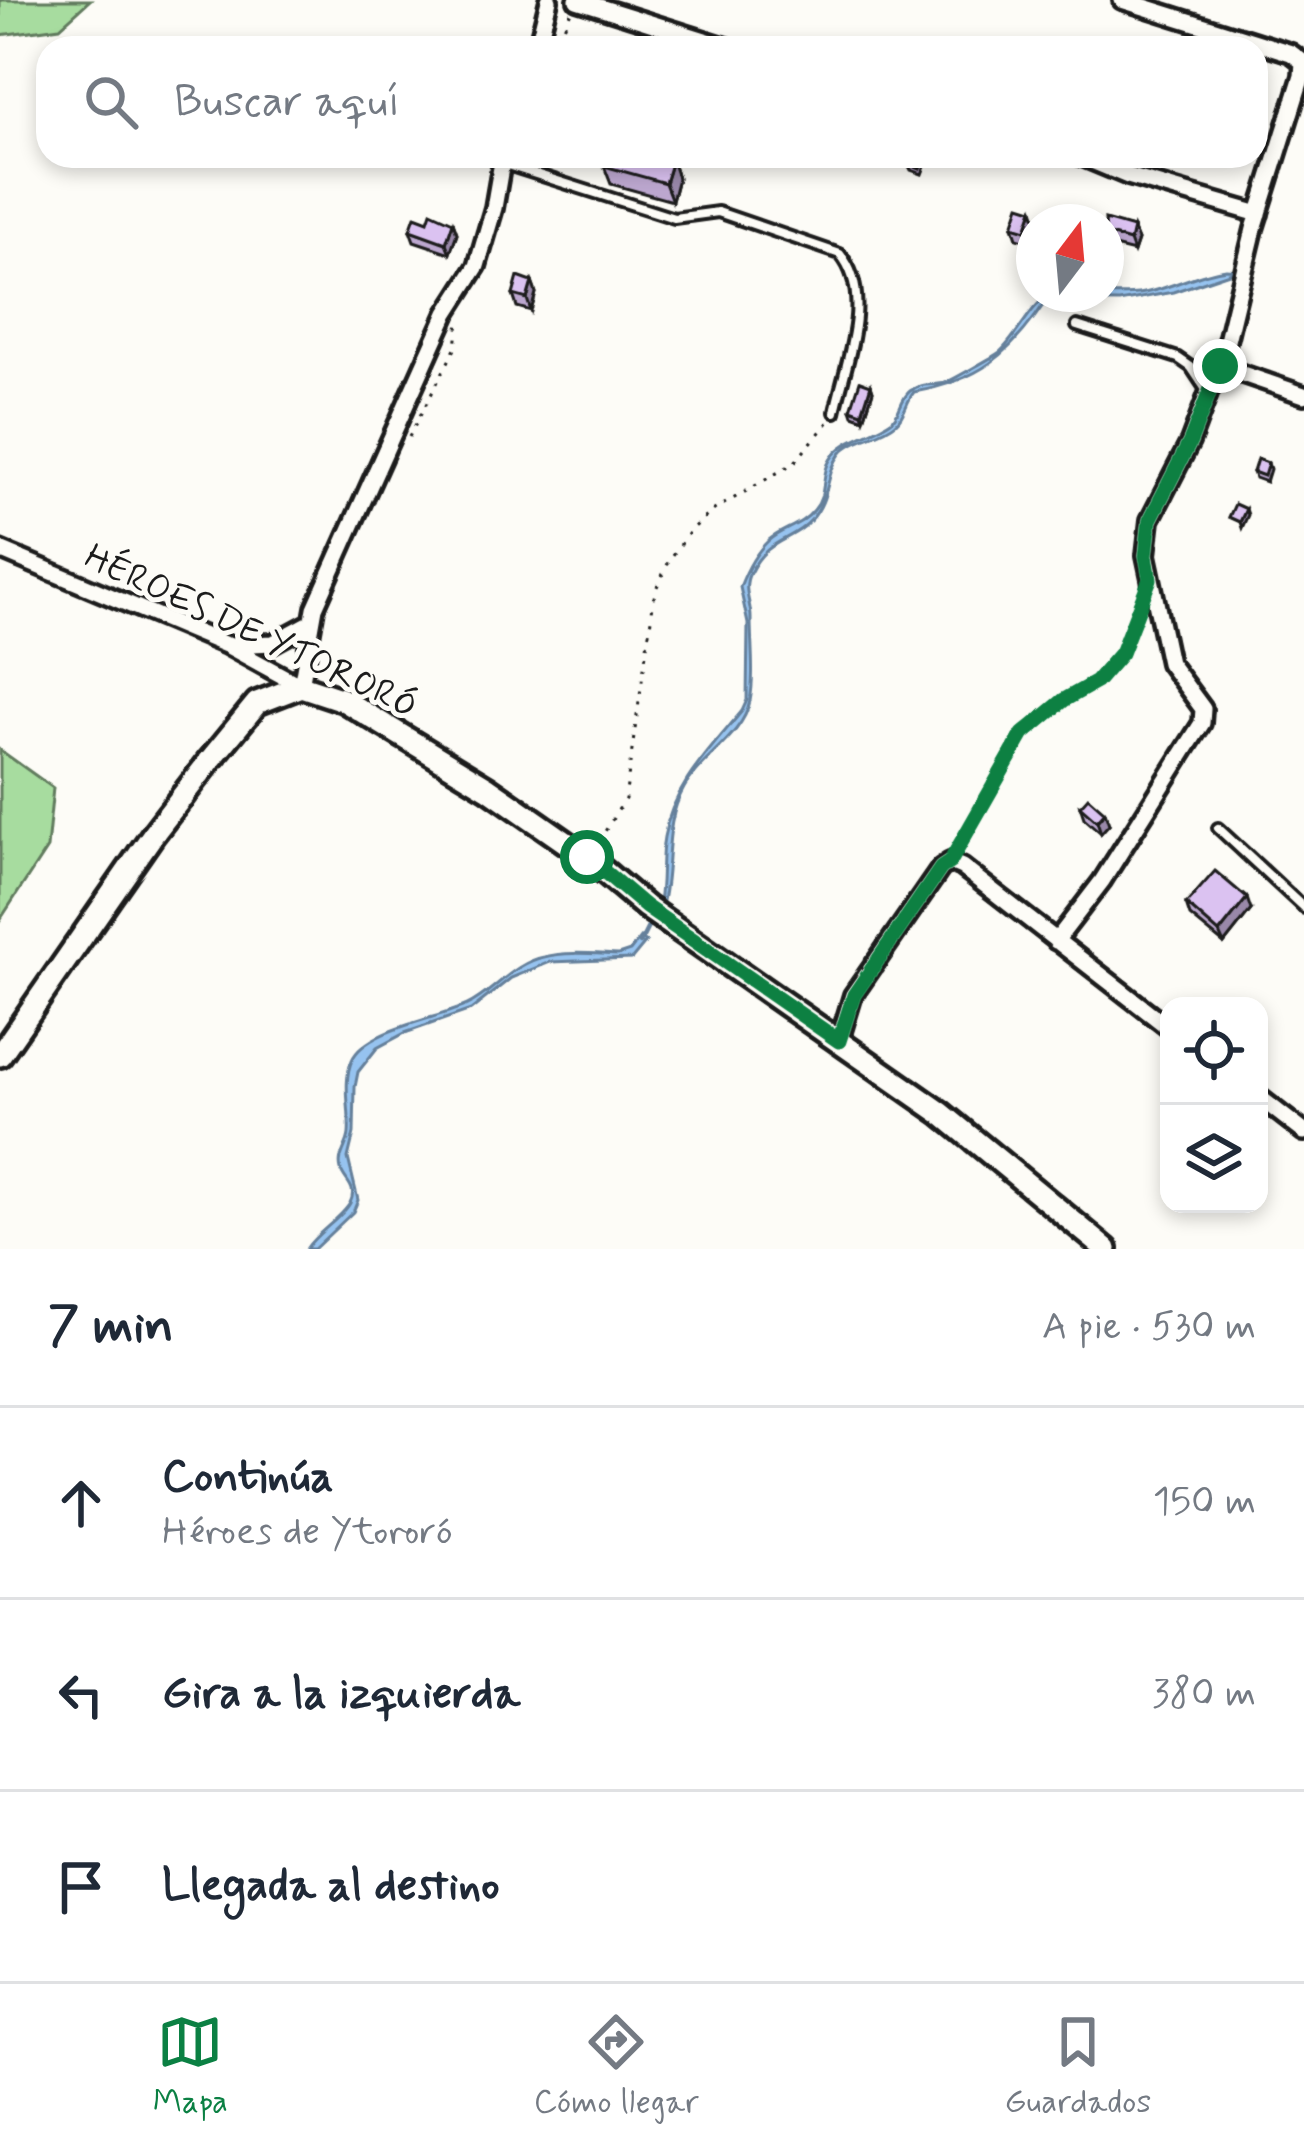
<!DOCTYPE html>
<html lang="es">
<meta charset="utf-8">
<style>
:root{--surface:#fff;--page:#f6f6f7;--text:#1f2937;--muted:#747a83;--line:#e0e1e3;--accent:#0b8043}
body{margin:0;font-family:Mynerve,sans-serif;background:var(--page);color:var(--text)}
.controls{position:absolute;right:36px;bottom:36px;display:grid;overflow:hidden;border-radius:24px;box-shadow:0 6px 18px #0003}
.controls button{width:108px;height:108px;display:grid;place-items:center;padding:0;border:0;border-bottom:3px solid var(--line);background:var(--surface);color:var(--text);font:60px sans-serif}
.compass{position:absolute;left:1016px;top:204px;width:108px;height:108px;border-radius:50%;background:var(--surface);box-shadow:0 6px 18px #0003;rotate:16deg}
.stop{position:absolute;width:36px;height:36px;margin:-27px;border:9px solid #0b8043;border-radius:50%;background:#fff}
.stop.end{background:#0b8043;border-color:#fff;box-shadow:0 3px 12px #0008}
.list{margin:0;padding:0;list-style:none}
h2{display:flex;justify-content:space-between;align-items:center;height:156px;margin:0;padding:0 48px;font-size:51px}
h2 small{font-size:39px;font-weight:400;color:var(--muted)}
.list li{display:grid;grid-template-columns:78px 1fr auto;gap:36px;align-items:center;box-sizing:border-box;height:192px;padding:0 48px;border-top:3px solid var(--line)}
.list b{display:block;font-size:45px;white-space:nowrap}
.list p{margin:0;font-size:39px;white-space:nowrap;color:var(--muted)}
.list em{font-size:39px;font-style:normal;color:var(--muted)}
.icon{flex:none;width:66px;height:66px;fill:none;stroke:currentColor;stroke-width:2;stroke-linecap:round;stroke-linejoin:round}
.map{position:relative;flex:none;width:1304px;height:1249px;overflow:hidden}
.search{position:absolute;background:var(--surface);box-shadow:0 6px 18px #0003;left:36px;right:36px;top:36px;height:132px;display:flex;align-items:center;gap:30px;box-sizing:border-box;padding:0 42px;border-radius:36px;color:var(--muted);font-size:45px}
.sheet{height:732px;background:var(--surface)}
nav{display:flex;justify-content:space-around;align-items:center;box-sizing:border-box;height:168px;border-top:3px solid var(--line);background:var(--surface);font-size:33px;color:var(--muted)}
nav a{display:grid;justify-items:center;gap:6px}
nav .on{color:var(--accent)}
.map>svg:first-child{display:block}
</style>
<div class="map">
<svg width="1304" height="1249" viewBox="0 0 1304 1249">
<rect width="100%" height="100%" fill="#fdfcf7"/>
<filter id="ink" filterUnits="userSpaceOnUse"><feTurbulence type="fractalNoise" baseFrequency=".00833" numOctaves="2"/><feDisplacementMap in="SourceGraphic" scale="24" xChannelSelector="R" yChannelSelector="G"/><feConvolveMatrix kernelMatrix="1 2 1 2 8 2 1 2 1" color-interpolation-filters="sRGB"/></filter>
<g filter="url(#ink)">
<path fill="#a7dc9f" stroke="#627c5e" stroke-width="3" d="M0 0H90L60 27 0 35Z
M0 750 53 788 47 848 0 920Z"/>
<path fill="#96c3f0" stroke="#65809b" stroke-width="3" d="M1226 269 1238 270 1173 292 1119 302 1046 301C1010 355 979 381 914 392 906 402 905 415 896 423 880 437 852 438 840 454 825 474 831 498 811 520 792 542 768 537 750 573 742 588 751 603 751 618 751 644 755 676 750 701 743 736 701 758 684 788 663 824 672 867 662 905L659 902C663 880 660 859 664 837 673 786 710 750 742 711L747 700 748 624 740 587C746 571 756 552 769 540 783 528 801 526 814 510 828 494 820 476 830 460 843 438 872 435 891 421 900 415 900 399 910 391 921 382 932 386 945 383 950 381 995 356 1000 352 1016 338 1032 304 1047 297 1063 290 1114 297 1138 294 1169 290 1195 273 1226 269Z
M640 938 646 942 632 959 550 962 511 978 471 1010 405 1033 377 1048 358 1072 355 1087 354 1133 348 1158 358 1200 353 1212 314 1249H306C317 1232 342 1218 350 1203 358 1187 345 1182 341 1170 337 1156 348 1146 349 1134 351 1111 342 1083 352 1060 365 1029 438 1019 467 1005 493 993 513 963 544 957 567 951 594 954 618 955L630 951Z"/>
<g fill="none" stroke-linecap="round" stroke-linejoin="round">
<path stroke="#65809b" stroke-width="4.5" d="M640 943 651 921"/>
<g stroke="#1c1c1c" stroke-width="16">
<path id="lane" d="M501 163 674 218 718 212 840 254C875 295 845 364 835 412
M1077 326 1178 358 1191 367 1209 394
M1218 828 1304 908"/>
</g>
<g stroke="#1c1c1c" stroke-width="24">
<path id="street" d="M577 0 730 48
M537 48 549 0
M1080 156 1128 176 1259 214
M1219 366 1304 395
M0 550 226 645 301 686 315 608 447 313 477 266 494 208 503 156
M229 645 273 643 310 623
M1056 941 1102 881 1202 723 1203 709 1169 663 1146 555 1150 520 1190 442 1225 349 1254 229 1302 76 1303 62 1291 53 1122 0
M839 1041 853 995 941 868 950 862 962 867 1169 1028
M1259 1097 1304 1132"/>
</g>
<g stroke="#1c1c1c" stroke-width="30">
<path id="secondary" d="M0 1055 154 833 211 759 257 703 301 686 343 700 488 788 587 857 646 907 941 1113 1106 1249"/>
</g>
<path stroke="#1c1c1c" stroke-width="3" stroke-dasharray="3 9" stroke-linecap="butt" d="M555 48 571 11
M409 437 456 347 459 321
M599 841 625 799 655 591 670 559 691 530 714 510 794 463 831 419
M957 850 1023 733 1111 669 1140 605"/>
<use href="#lane" stroke="#fdfcf7" stroke-width="8"/>
<use href="#street" stroke="#fdfcf7" stroke-width="15"/>
<use href="#secondary" stroke="#fdfcf7" stroke-width="21"/>
</g>
<path fill="#bca7cf" stroke="#1c1c1c" stroke-width="3" d="M924 158 926 164 922 174 911 170 908 164Z
M672 160 678 178 672 201 611 184 604 166Z
M428 221 453 222 457 233 450 253 414 241 410 230Z
M1037 221 1034 222V231L1030 242 1017 238 1013 226Z
M1106 222 1133 228 1138 240 1134 252 1106 245Z
M532 282 536 293 531 311 517 307 513 295Z
M871 385 873 391 864 419 853 415 851 409Z
M1268 463 1270 469 1266 482 1255 478 1253 472Z
M1080 806 1109 824 1101 833 1084 818Z
M1186 904 1251 910 1224 944 1190 916Z"/>
<path fill="#9988a9" stroke="#1c1c1c" stroke-width="3" d="M672 160 678 178 672 201 665 183Z
M1033 209 1037 221 1034 222V231L1030 242 1026 230Z
M453 222 457 233 450 253 446 243Z
M1133 228 1138 240 1134 252 1130 241Z
M532 282 536 293 531 311 527 299Z
M871 385 873 391 864 419 862 413Z
M1246 509 1248 515 1242 528 1240 522Z
M1105 812 1109 824 1101 833 1097 821Z
M1247 898 1251 910 1224 944 1219 933Z"/>
<path fill="#dbc2f1" stroke="#1c1c1c" stroke-width="3" d="M607 156H657L672 160 665 183 604 166Z
M912 156 924 158 920 169 908 164Z
M1020 205 1033 209 1026 230 1013 226Z
M431 212 453 222 446 243 410 230 415 216 428 221Z
M1105 220 1133 228 1130 241 1106 234Z
M518 277 532 282 527 299 513 295Z
M860 381 871 385 862 413 851 409Z
M1257 459 1268 463 1264 476 1253 472Z
M1235 504 1246 509 1240 522 1229 517Z
M1088 797 1105 812 1097 821 1080 806Z
M1215 871 1247 898 1219 933 1186 904Z"/>
</g>
<g fill="none" stroke-linecap="round" stroke-linejoin="round" filter="url(#ink)">
<path stroke="#0b8043" stroke-width="15" d="M587 857 646 907 839 1041 854 995 941 868 950 862 1023 734 1064 700 1096 682 1121 653 1150 579 1146 556 1150 520 1190 442 1220 366"/>
</g>
<g text-anchor="middle" stroke-width="10" stroke-linejoin="round" paint-order="stroke">
<g font-size="36" fill="#1c1c1c" stroke="#fdfcf7">
<text transform="translate(252 629) rotate(25)" y="13">HÉROES DE YTORORÓ</text>
</g>
</g>
</svg>
<div class="controls">
<button><svg class="icon" aria-label="locate" viewBox="0 0 24 24"><circle cx="12" cy="12" r="6"/><path d="M12 2v4M12 18v4M2 12h4M18 12h4"/></svg></button>
<button><svg class="icon" aria-label="layers" viewBox="0 0 24 24"><path d="M12 4l9 5-9 5-9-5zM3 14l9 5 9-5"/></svg></button>
</div>
<svg class="compass" viewBox="-18 -18 36 36"><path d="M0-13l5 13h-10z" fill="#e53935"/><path d="M0 13l5-13h-10z" fill="#747a83"/></svg>
<div class="stop" style="left:587px;top:857px"></div>
<div class="stop end" style="left:1220px;top:366px"></div>
<div class="search"><svg class="icon" aria-label="search" viewBox="0 0 24 24"><circle cx="10" cy="10" r="6"/><path d="M15 15l6 6"/></svg>Buscar aquí</div>
</div>
<section class="sheet">
<h2>7 min<small>A pie · 530 m</small></h2>
<ul class="list">
<li><svg class="icon" aria-label="ahead" viewBox="0 0 24 24"><path d="M12 20V5M6 11l6-6 6 6"/></svg><div><b>Continúa</b><p>Héroes de Ytororó</p></div><em>150 m</em></li>
<li><svg class="icon" aria-label="left" viewBox="0 0 24 24"><path d="M17 20v-9H6M10 6l-5 5 5 5"/></svg><div><b>Gira a la izquierda</b></div><em>380 m</em></li>
<li><svg class="icon" aria-label="arrive" viewBox="0 0 24 24"><path d="M6 21V4h12l-3 4 3 4H6"/></svg><div><b>Llegada al destino</b></div></li>
</ul>
</section>
<nav>
<a class="on"><svg class="icon" aria-label="map" viewBox="0 0 24 24"><path d="M3 6l6-2 6 2 6-2v14l-6 2-6-2-6 2zM9 4v14M15 6v14"/></svg>Mapa</a>
<a><svg class="icon" aria-label="directions" viewBox="0 0 24 24"><path d="M12 3l9 9-9 9-9-9zM9 14v-3h6M13 9l2 2-2 2"/></svg>Cómo llegar</a>
<a><svg class="icon" aria-label="saved" viewBox="0 0 24 24"><path d="M7 4h10v16l-5-4-5 4z"/></svg>Guardados</a>
</nav>
